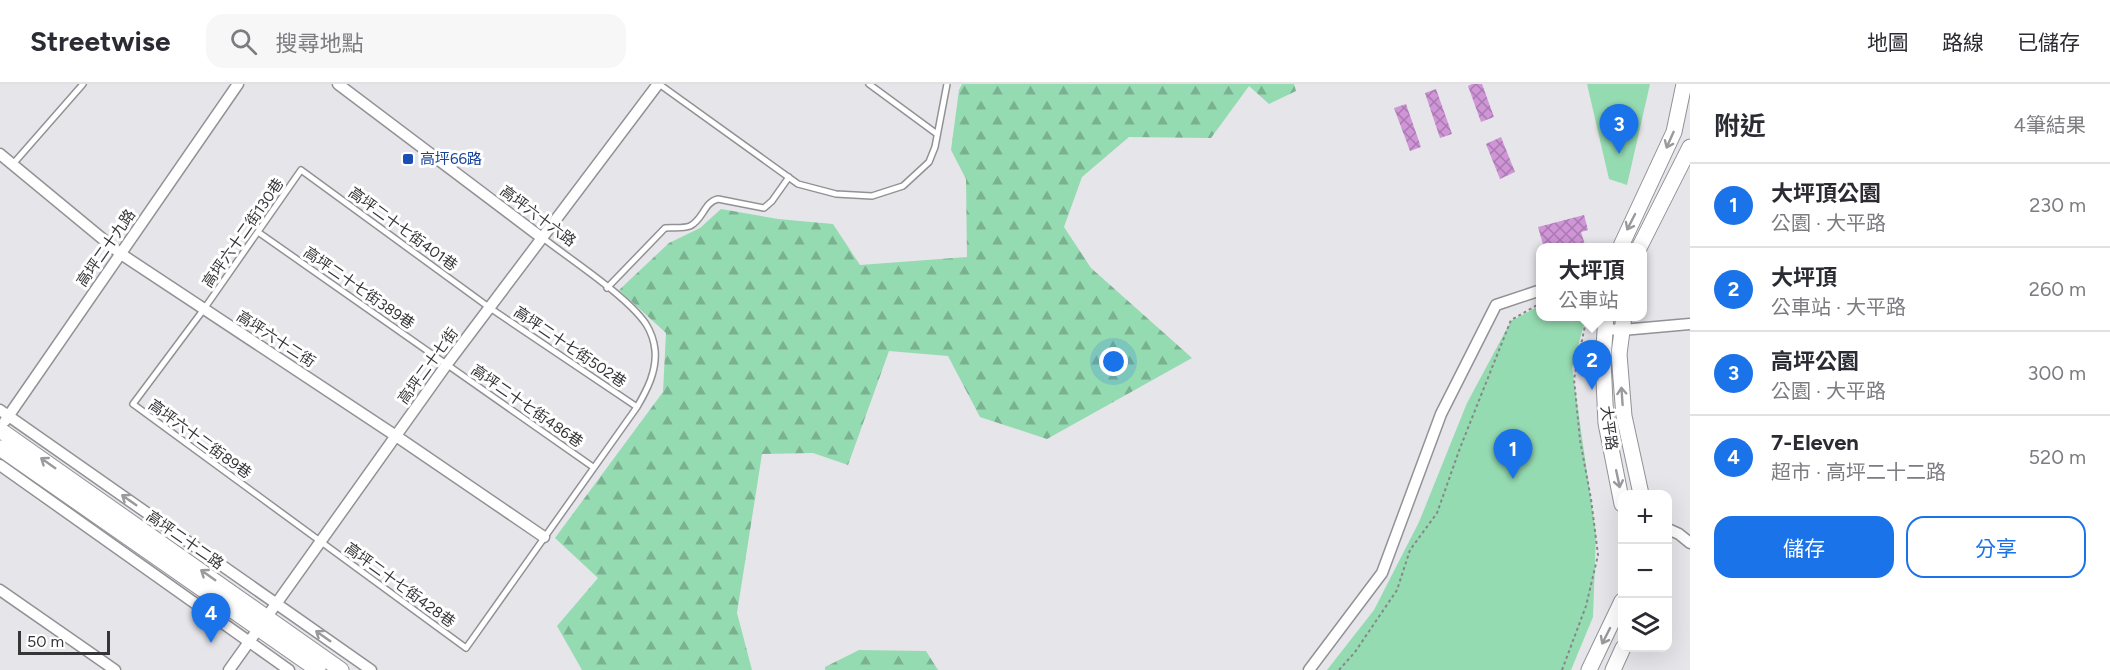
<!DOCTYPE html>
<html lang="zh-TW">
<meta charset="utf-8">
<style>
:root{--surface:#fff;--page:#f7f7f7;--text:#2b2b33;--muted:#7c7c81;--line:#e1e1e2;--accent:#1a73e8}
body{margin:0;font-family:Figtree,"Noto Sans TC",sans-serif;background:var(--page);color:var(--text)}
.controls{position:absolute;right:18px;bottom:18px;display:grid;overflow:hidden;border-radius:12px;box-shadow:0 6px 24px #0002}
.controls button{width:54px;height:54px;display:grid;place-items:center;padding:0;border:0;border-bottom:2px solid var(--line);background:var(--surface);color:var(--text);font:30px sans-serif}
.scale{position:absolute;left:18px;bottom:15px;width:92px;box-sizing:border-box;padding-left:6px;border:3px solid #363638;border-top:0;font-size:16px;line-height:21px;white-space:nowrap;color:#363638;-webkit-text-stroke:4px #fff;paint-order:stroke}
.you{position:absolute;left:1114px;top:278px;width:21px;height:21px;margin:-15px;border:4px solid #fff;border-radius:50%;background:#1a73e8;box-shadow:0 0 0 9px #1a73e833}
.badge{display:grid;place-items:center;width:39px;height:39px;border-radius:50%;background:var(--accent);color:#fff;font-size:20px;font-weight:700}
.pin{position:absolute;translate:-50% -50px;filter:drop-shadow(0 2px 3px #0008)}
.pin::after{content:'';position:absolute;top:32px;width:21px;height:18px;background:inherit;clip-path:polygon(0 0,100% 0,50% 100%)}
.popup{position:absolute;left:1536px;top:159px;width:111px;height:78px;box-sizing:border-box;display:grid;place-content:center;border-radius:12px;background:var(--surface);filter:drop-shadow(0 2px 4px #0005);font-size:20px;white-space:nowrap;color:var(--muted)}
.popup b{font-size:22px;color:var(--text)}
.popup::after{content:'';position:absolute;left:50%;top:100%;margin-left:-12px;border:12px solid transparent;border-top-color:var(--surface)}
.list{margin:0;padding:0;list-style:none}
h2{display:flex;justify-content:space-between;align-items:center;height:78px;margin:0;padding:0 24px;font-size:26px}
h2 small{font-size:20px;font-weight:400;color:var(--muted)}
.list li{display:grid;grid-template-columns:39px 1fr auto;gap:18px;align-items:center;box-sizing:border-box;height:84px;padding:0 24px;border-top:2px solid var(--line)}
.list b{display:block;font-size:22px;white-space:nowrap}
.list p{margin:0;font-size:20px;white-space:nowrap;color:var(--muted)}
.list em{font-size:20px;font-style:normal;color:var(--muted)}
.actions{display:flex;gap:12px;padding:18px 24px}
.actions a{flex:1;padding:14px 0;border:2px solid var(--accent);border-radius:18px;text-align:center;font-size:21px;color:var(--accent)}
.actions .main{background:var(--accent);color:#fff}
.icon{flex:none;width:33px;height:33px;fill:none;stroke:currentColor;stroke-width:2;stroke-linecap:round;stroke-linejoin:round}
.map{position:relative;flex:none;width:1690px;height:586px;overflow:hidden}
header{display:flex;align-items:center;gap:36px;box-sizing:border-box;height:84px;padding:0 30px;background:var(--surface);border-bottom:2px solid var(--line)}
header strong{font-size:28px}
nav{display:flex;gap:33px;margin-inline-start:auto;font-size:21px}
.search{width:420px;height:54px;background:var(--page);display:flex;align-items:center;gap:15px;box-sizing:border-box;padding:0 21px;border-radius:18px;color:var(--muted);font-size:22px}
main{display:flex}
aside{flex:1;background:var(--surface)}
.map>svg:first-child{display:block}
</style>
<header>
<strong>Streetwise</strong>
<div class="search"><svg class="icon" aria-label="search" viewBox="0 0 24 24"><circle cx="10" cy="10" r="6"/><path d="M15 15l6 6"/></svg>搜尋地點</div>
<nav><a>地圖</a><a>路線</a><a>已儲存</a></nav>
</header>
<main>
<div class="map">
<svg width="1690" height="586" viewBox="0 0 1690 586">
<defs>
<pattern id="forest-firs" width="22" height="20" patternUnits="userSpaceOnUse" patternTransform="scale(1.5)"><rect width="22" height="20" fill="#95dbb1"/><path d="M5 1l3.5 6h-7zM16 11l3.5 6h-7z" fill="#7ab291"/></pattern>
<pattern id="building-cross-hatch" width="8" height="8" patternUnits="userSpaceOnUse" patternTransform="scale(1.5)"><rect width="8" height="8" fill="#cf95d7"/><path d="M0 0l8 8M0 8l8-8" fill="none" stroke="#a97aaf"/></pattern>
</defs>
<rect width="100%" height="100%" fill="#e5e5ea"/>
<path fill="#95dbb1" d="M1587 0H1650L1627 101 1609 95Z
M1541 221V232L1586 233 1572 284 1596 451 1593 533 1571 586H1327L1374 526 1419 438 1467 319 1511 237Z"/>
<path fill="url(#forest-firs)" d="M962 0H1294L1296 7 1269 20 1249 2 1211 54 1129 53 1082 93 1064 143 1091 184 1192 274 1047 355 980 333 948 272 889 267 848 381 813 369 762 370 737 529 752 586H582L557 542 598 494 555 454 663 308 666 249 619 206 669 159 700 144 721 125 778 135 833 140 860 181 967 173 966 95 951 66 959 6Z
M859 566 926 567 938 586H825V583Z"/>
<path fill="url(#building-cross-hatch)" d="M1472 0H1482L1494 33 1481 38 1468 2Z
M1436 5 1452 50 1440 54 1425 9Z
M1406 20 1421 63 1410 67 1394 24Z
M1501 53 1515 88 1500 95 1486 60Z
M1584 131 1588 146 1581 148 1586 164H1544L1538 143Z"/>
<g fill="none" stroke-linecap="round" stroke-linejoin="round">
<g stroke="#929296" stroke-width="8">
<path id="lane" d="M659 0 798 100 836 110 872 112 903 102 929 78 935 63 947 0
M869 0 937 50
M13 80 83 0
M258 148 593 383
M543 154C571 176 627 212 646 240 651 248 654 257 655 266 657 287 647 306 637 323L466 564 133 320 204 225 301 86 490 224 637 323
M607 204 665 144C673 143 682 145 690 142 703 136 704 118 718 115L764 124 772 117 789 93"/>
</g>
<g stroke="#929296" stroke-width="13">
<path id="street" d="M338 0 542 154
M0 70 121 170 396 352 544 453
M1605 245 1622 246 1690 240
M0 326 371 586
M5 337 238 0
M0 381 289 586
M1668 445 1679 450 1690 459
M0 506 115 586
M229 586 447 280 658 0
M1309 586 1382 489 1441 330 1496 221 1541 206"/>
</g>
<g stroke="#929296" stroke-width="17">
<path id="secondary" d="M1620 164 1674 48 1684 0
M1639 164 1690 63
M1606 232 1603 277 1606 339 1622 420
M1624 232 1619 270 1624 332 1641 410
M0 346 341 586
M0 364 318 586
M1589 586 1622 517
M1613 586 1623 564"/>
</g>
<path stroke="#87878a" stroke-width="2" stroke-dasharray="3 3" stroke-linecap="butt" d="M1339 586 1355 568 1397 506 1410 466 1437 429 1460 364 1511 236 1541 219
M1562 586 1586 522 1598 471 1591 415 1580 356 1574 295 1587 232"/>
<use href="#lane" stroke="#fff" stroke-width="5"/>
<use href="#street" stroke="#fff" stroke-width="10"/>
<use href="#secondary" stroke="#fff" stroke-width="15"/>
</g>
<defs><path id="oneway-shaft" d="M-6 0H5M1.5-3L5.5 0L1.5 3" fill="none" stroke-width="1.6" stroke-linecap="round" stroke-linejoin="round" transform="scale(1.5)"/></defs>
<g stroke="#9a9a9c">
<use href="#oneway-shaft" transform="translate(1670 56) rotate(114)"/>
<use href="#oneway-shaft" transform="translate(1631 138) rotate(117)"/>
<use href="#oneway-shaft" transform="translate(1622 312) rotate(-94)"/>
<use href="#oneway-shaft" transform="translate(48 379) rotate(-145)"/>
<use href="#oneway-shaft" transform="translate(1618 395) rotate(78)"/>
<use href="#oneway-shaft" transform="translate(129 416) rotate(-145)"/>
<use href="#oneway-shaft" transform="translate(208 491) rotate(-145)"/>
<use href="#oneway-shaft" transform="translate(323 552) rotate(-145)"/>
<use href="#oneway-shaft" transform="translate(1606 552) rotate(117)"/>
</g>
<rect fill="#1a4fb4" stroke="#fff" stroke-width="2" x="402" y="69" width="12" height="12" rx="3"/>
<g text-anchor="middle" stroke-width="6" stroke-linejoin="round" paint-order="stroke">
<g font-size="15" fill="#164399" stroke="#fff" text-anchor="start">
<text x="420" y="80">高坪66路</text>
</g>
<g font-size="15" fill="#363638" stroke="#fff">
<text transform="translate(538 132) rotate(37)" y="5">高坪六十六路</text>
<text transform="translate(403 145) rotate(36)" y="5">高坪二十七街401巷</text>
<text transform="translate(243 149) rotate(-55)" y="5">高坪六十二街130巷</text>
<text transform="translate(106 164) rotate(-55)" y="5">高坪二十九路</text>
<text transform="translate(359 204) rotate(35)" y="5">高坪二十七街389巷</text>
<text transform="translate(276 255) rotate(33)" y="5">高坪六十二街</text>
<text transform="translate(570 263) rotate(34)" y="5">高坪二十七街502巷</text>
<text transform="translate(428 282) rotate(-54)" y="5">高坪二十七街</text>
<text transform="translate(527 322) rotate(35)" y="5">高坪二十七街486巷</text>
<text transform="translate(1609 344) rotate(82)" y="5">大平路</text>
<text transform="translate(200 355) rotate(36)" y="5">高坪六十二街89巷</text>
<text transform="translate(185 456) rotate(35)" y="5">高坪二十二路</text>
<text transform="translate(400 501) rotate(36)" y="5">高坪二十七街428巷</text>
</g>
</g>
</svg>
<div class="controls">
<button>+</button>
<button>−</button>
<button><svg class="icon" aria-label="layers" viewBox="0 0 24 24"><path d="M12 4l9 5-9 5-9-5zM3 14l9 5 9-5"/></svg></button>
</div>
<div class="scale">50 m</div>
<div class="you"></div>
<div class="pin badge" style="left:1513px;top:395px">1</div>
<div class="pin badge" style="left:1592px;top:306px">2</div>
<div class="popup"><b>大坪頂</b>公車站</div>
<div class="pin badge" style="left:1619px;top:70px">3</div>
<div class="pin badge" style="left:211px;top:559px">4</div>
</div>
<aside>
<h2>附近<small>4筆結果</small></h2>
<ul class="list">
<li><span class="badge">1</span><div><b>大坪頂公園</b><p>公園 · 大平路</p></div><em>230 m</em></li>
<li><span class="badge">2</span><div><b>大坪頂</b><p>公車站 · 大平路</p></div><em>260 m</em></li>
<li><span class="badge">3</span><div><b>高坪公園</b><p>公園 · 大平路</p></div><em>300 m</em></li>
<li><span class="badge">4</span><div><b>7-Eleven</b><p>超市 · 高坪二十二路</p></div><em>520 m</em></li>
</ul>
<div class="actions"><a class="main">儲存</a><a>分享</a></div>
</aside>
</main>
